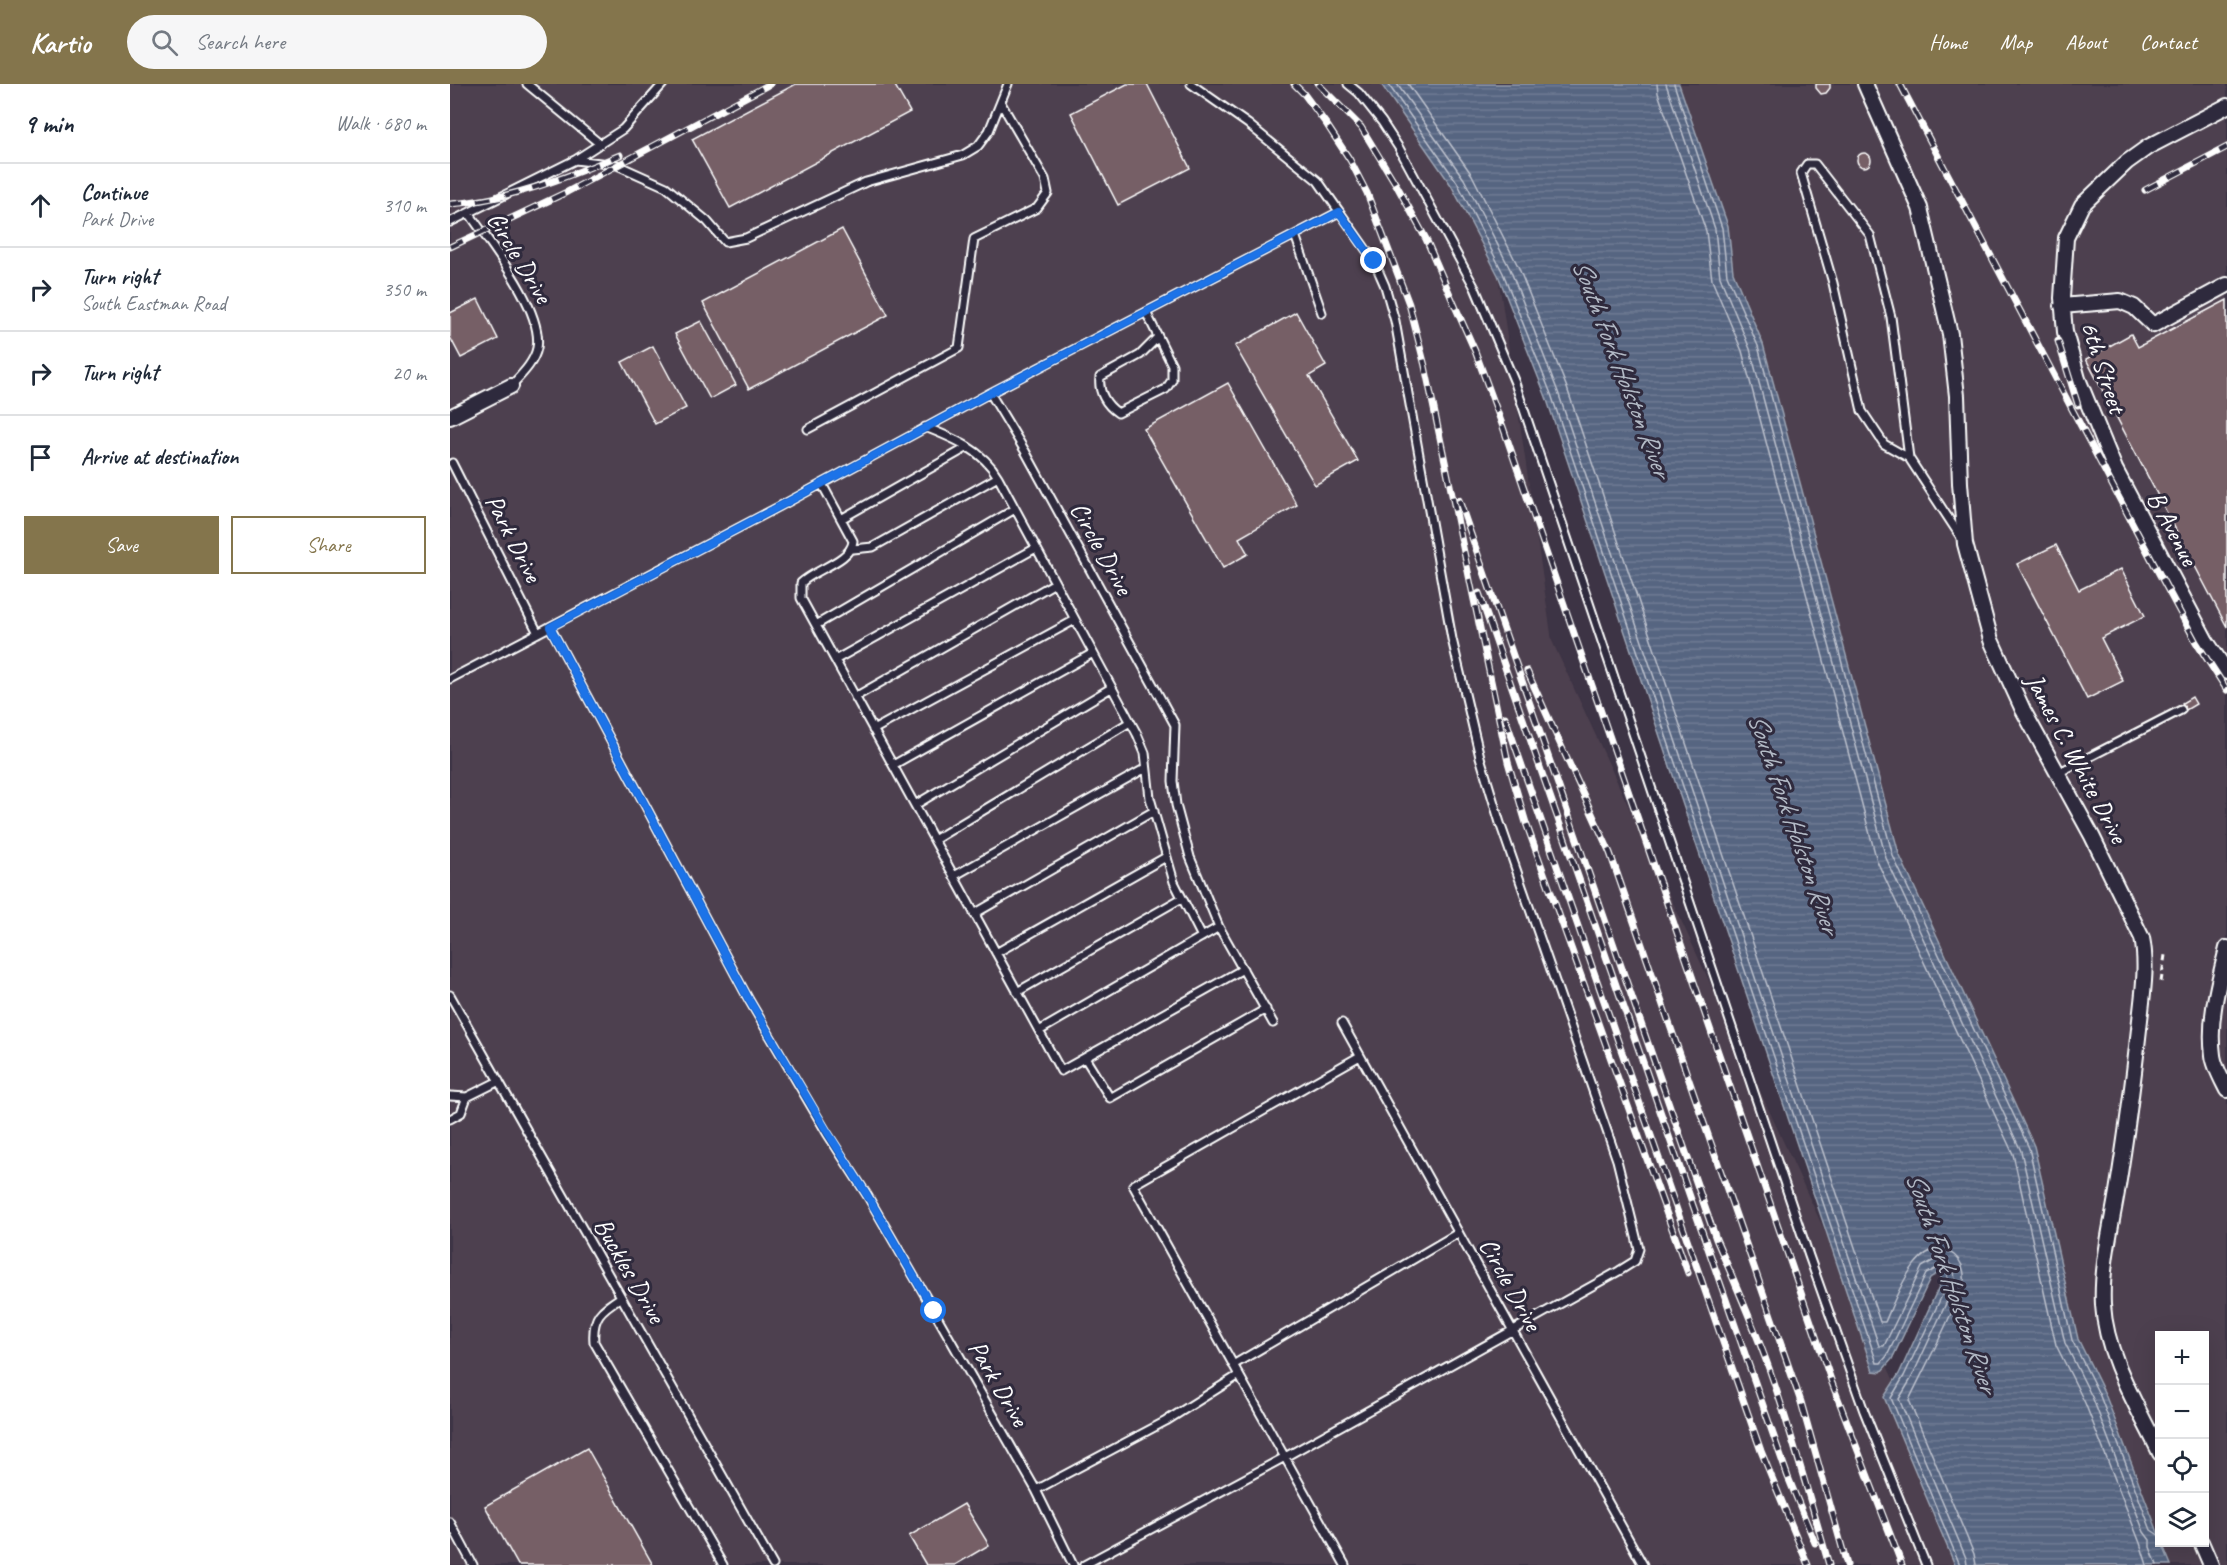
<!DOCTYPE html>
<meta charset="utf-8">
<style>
:root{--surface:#fff;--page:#f6f6f7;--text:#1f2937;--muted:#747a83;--line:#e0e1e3;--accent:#84754c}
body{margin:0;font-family:Caveat,sans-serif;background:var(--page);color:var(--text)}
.controls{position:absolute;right:18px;bottom:18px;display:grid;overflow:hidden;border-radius:0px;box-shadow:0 6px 24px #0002}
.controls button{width:54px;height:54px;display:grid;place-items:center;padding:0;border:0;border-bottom:2px solid var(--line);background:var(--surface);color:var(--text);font:30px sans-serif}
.stop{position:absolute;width:18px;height:18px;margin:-14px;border:4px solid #1a73e8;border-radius:50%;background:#fff}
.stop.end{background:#1a73e8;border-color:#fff;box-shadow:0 2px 6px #0008}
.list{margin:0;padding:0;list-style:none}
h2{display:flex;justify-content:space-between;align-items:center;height:78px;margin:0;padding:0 24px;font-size:26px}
h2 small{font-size:20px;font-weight:400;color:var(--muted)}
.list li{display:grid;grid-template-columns:39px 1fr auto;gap:18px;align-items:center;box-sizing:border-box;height:84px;padding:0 24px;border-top:2px solid var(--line)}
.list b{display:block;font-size:22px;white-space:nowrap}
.list p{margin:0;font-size:20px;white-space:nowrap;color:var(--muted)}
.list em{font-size:20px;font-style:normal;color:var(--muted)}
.actions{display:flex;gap:12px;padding:18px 24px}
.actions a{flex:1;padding:14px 0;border:2px solid var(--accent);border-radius:0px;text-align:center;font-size:21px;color:var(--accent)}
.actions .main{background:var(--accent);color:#fff}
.icon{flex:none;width:33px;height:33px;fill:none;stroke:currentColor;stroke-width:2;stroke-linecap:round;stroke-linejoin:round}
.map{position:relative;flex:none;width:1777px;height:1481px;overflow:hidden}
header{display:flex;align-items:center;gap:36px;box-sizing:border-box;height:84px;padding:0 30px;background:var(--accent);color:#fff}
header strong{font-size:28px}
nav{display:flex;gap:33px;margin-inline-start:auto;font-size:21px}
.search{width:420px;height:54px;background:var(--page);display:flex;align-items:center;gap:15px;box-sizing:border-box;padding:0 21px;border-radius:33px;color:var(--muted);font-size:22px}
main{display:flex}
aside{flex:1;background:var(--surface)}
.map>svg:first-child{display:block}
</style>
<header>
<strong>Kartio</strong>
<div class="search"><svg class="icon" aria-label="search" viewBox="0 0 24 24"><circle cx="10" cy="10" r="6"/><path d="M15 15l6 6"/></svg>Search here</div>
<nav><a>Home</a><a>Map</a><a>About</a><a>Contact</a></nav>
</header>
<main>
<aside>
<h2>9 min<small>Walk · 680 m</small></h2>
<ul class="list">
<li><svg class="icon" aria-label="ahead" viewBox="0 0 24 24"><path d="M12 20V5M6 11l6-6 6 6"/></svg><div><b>Continue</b><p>Park Drive</p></div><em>310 m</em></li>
<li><svg class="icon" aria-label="right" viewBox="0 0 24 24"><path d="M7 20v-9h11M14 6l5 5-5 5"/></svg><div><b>Turn right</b><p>South Eastman Road</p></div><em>350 m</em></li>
<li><svg class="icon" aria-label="right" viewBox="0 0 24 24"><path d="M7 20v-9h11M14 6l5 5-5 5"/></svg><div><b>Turn right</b></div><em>20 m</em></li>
<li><svg class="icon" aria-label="arrive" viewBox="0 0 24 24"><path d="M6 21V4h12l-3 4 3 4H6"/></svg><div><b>Arrive at destination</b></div></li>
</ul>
<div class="actions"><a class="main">Save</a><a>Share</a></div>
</aside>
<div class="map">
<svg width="1777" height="1481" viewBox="0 0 1777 1481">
<defs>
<pattern id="water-rules" width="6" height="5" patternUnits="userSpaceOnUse" patternTransform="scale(1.5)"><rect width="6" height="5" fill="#576581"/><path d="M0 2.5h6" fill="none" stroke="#707c94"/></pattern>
</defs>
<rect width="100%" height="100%" fill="#3d3445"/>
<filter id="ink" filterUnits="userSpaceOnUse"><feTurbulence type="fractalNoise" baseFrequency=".0167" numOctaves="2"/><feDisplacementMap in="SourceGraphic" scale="12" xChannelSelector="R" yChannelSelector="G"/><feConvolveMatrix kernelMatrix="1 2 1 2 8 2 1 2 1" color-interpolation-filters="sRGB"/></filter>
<g filter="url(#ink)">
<path fill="#4e414f" d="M0 0H931L1001 101 1048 191 1102 557 1529 1481H0Z
M1229 0H1777V1481H1721L1712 1459 1754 1458V1252H1710L1709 1451 1655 1310 1628 1255 1581 1056 1449 770 1313 260 1283 188 1278 142Z"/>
<path fill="url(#water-rules)" stroke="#9aa3b3" stroke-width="1.5" d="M931 0H1229L1278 142 1283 188 1313 260 1449 770 1584 1062 1628 1255 1655 1310 1709 1451 1710 1458 1712 1459 1721 1481H1505L1434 1313 1449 1290 1491 1198V1188L1481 1193 1442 1275 1431 1288 1423 1287 1096 313 1048 191 1001 101Z"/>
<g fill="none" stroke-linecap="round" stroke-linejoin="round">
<path stroke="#bcc1cd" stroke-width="1.5" d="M938 0 1007 98 1053 189 1101 310 1427 1279H1431L1437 1272 1476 1190 1489 1183 1494 1184 1497 1188V1201L1454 1292 1441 1314 1510 1481
M947 0 1014 95 1060 185 1108 308 1429 1262H1434L1472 1183 1486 1175 1496 1176 1504 1185 1505 1200 1461 1295 1449 1315 1516 1474 1517 1481
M958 0 1022 91 1068 182 1117 304 1430 1238H1435C1445 1216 1469 1145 1504 1171 1513 1178 1515 1189 1514 1200 1512 1211 1504 1223 1499 1234 1487 1261 1472 1289 1459 1316L1524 1470 1526 1481
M1207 0 1208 9 1256 147 1262 196 1292 267 1427 777 1563 1070 1606 1261 1635 1319 1690 1459 1697 1481
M1216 0 1265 145 1270 193 1300 265 1436 774 1571 1067 1615 1259 1643 1315 1694 1448 1700 1456V1463L1707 1481
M1224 0 1272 144 1277 191 1308 262 1443 772 1579 1064 1622 1256 1650 1312 1701 1446 1710 1452"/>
</g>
<path fill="#765e66" stroke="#fff" stroke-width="1.5" d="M346 0H444L460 28 280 124 242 55Z
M677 0H697L740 84 668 121 621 29Z
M1366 0H1380V4L1376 9 1371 10 1366 4Z
M1407 76a7 7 0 1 1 14 0a7 7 0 1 1-14 0Z
M392 145 438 231 299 305 253 219Z
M28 215 48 255 11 274 0 253V229Z
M1777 216V543L1636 275 1681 250 1688 263Z
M846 228 876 282 859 292 908 377 865 401 785 262Z
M251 237 286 301 260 315 225 250Z
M203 262 236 324 205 340 172 278Z
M778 299 847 421 789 454 798 470 773 484 694 345Z
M1606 461 1629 506 1671 485 1695 532 1651 554 1673 597 1637 615 1567 480Z
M1742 613 1746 620 1736 626 1732 619Z
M137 1364 203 1481H68L35 1422Z
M514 1420 539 1461 505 1481H476L459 1452Z"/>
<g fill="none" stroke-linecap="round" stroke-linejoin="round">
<g stroke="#fff" stroke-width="11">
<path id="lane" d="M77 0 150 60
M898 0 909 9 932 38 949 64 1025 204 1065 299 1359 1172 1414 1327 1476 1481
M125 76 167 81 216 103 257 137 275 158 296 154 416 98 513 71 528 62 539 47 558 0
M19 129C40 160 94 226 87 264 84 279 71 291 61 302
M0 138 125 76 173 45 213 0
M845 151 872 229
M696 228 722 281V296L716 305 668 329C656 321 648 308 650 293L690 271 707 254
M540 309 575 367 725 641 723 697 726 721 740 773 769 843 823 939
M475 343C503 354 533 366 548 393L687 650 695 669 700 714 724 798 752 853
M358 345 509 264 524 155 587 124 598 109 595 95 551 19
M1459 374 1434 360 1412 327 1383 199 1351 89 1357 80H1365L1420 151 1441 233 1459 374 1512 455
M2 379 88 549
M372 400 403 457C401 477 365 485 351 499V514L611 987 793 885
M391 435 518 363
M403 465 423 463 548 393
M366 541 565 425
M100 543 299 916 377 1049 417 1111 484 1227 586 1406 623 1481
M385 576 586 464
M0 595 336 419 540 309 889 128
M405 613 605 499
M423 646 625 536
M443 681 643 569
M1608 689 1731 626
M465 721 661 604
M484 756 680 638
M504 792 696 684
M524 830 704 727
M546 869 716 773
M567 908 732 814
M0 911 323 1481
M892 939 1193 1481
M589 947 769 843
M635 974 660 1014 816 925
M17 1013 49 997
M0 1035 11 1029 17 1013 0 1012
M171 1213C151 1226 142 1232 144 1258L273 1481
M783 1281 1008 1149
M586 1406 716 1337 789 1291
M0 1438 23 1481
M634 1481 835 1373 1169 1187 1185 1177 1189 1165 1167 1076 1050 739 1030 673 1002 555 945 237 935 202 924 177 868 97 798 40 741 0
M895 1481 683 1101 910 972"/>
</g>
<g stroke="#fff" stroke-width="18">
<path id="street" d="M1415 0 1470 124 1500 250 1507 312 1510 399 1515 460 1541 556 1573 626 1642 752 1692 854C1698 883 1692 915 1689 945 1683 999 1676 1053 1667 1108 1661 1144 1651 1184 1653 1221 1656 1273 1688 1323 1710 1369
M1777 22 1698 63 1677 78 1632 121 1616 154 1612 214 1615 248 1628 295 1665 385 1756 557 1777 588
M1612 222 1670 217 1684 223 1703 241 1777 201
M0 333 61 302
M1777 864C1769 898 1758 935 1763 971 1764 982 1772 996 1777 1006
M1751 1458 1761 1481"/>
</g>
<path stroke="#fff" stroke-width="3" stroke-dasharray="6 4.5" stroke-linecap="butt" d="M1711 898 1715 871"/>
<use href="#lane" stroke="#2f2a3d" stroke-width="7"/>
<use href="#street" stroke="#2f2a3d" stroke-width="14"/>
<g stroke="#fff" stroke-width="7">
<path id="rail" d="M844 0 854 10 877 41 900 76 917 109 959 220 975 282 1058 678 1076 739 1238 1189
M868 0 911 43 947 102 976 155 1001 213 1025 267 1053 343 1382 1299 1452 1481
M1450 0 1704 480 1746 558 1777 606
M1695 106 1777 63
M0 120C60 116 115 94 170 71
M0 163 117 108 320 0
M1608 257 1628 321
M1009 416 1266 1155C1286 1201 1307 1248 1323 1296 1344 1357 1361 1419 1379 1481
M1029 509 1338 1393 1365 1459
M1077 587 1160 769 1351 1318 1397 1481
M1055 633 1311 1367 1358 1481"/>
</g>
<use href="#rail" stroke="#2f2a3d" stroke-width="4.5" stroke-dasharray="14" stroke-linecap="butt"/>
</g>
</g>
<g fill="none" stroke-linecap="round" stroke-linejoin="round" filter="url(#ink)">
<path stroke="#1a73e8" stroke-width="8" d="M484 1227 417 1111 378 1049 299 916 100 543 336 419 540 309 889 128 924 177"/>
</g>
<g text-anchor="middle" stroke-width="6" stroke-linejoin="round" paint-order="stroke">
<g font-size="26" fill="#fff" stroke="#2f2a3d">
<text transform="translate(70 173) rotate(59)" y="9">Circle Drive</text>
<text transform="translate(1654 283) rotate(72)" y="9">6th Street</text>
<text transform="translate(1723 444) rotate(62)" y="9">B Avenue</text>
<text transform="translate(64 454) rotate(63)" y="9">Park Drive</text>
<text transform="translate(652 464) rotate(61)" y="9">Circle Drive</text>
<text transform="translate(1627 674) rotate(62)" y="9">James C. White Drive</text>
<text transform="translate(180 1186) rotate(60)" y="9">Buckles Drive</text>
<text transform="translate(1061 1200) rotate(61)" y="9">Circle Drive</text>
<text transform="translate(549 1299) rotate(60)" y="9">Park Drive</text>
</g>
<g font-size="27" font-style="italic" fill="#b3bac6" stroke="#2f2a3d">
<text transform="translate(1172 284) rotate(69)" y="9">South Fork Holston River</text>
<text transform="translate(1344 739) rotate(71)" y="9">South Fork Holston River</text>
<text transform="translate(1502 1198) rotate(71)" y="9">South Fork Holston River</text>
</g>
</g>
</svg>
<div class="controls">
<button>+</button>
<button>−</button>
<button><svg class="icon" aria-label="locate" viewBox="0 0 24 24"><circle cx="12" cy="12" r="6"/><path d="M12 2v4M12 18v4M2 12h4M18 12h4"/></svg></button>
<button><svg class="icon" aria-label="layers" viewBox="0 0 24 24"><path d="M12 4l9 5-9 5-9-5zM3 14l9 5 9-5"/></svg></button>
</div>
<div class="stop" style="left:484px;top:1227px"></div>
<div class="stop end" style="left:924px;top:177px"></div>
</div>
</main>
